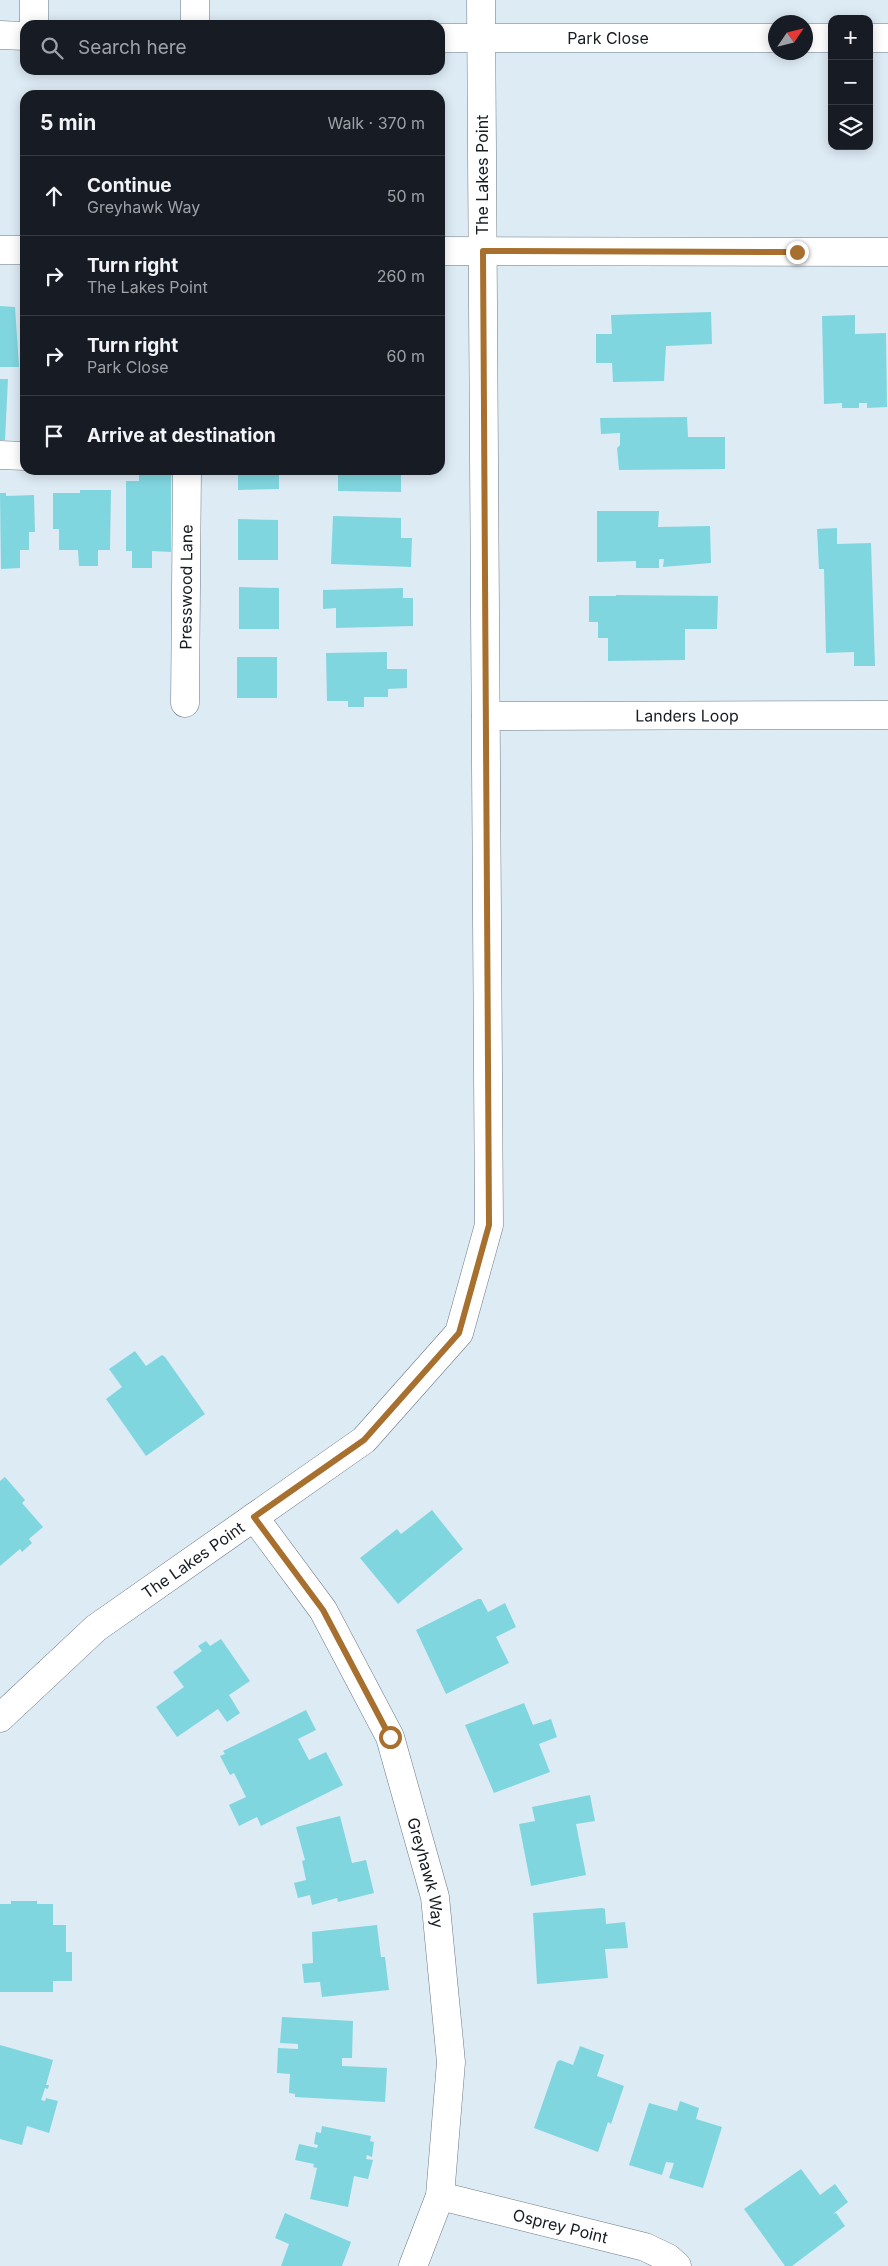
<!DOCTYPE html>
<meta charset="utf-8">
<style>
:root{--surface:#171b24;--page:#242831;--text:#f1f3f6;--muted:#9ea1a6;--line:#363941}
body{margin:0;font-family:Inter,sans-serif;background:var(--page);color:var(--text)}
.controls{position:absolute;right:15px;top:15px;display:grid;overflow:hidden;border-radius:10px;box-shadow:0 2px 12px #0003}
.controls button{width:45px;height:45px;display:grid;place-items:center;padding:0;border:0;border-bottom:1px solid var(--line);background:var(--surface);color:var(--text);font:25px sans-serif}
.compass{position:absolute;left:768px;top:15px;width:45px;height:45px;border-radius:50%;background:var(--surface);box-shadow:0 2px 12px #0003;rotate:55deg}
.stop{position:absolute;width:15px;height:15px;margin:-11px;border:4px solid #a8702e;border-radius:50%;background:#fff}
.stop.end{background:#a8702e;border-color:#fff;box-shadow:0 1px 5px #0008}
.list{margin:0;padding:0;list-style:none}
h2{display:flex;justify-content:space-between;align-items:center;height:65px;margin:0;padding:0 20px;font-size:21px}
h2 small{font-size:16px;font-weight:400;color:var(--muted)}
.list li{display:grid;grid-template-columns:32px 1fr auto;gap:15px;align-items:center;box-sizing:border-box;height:80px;padding:0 20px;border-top:1px solid var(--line)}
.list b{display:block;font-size:19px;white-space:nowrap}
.list p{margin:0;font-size:16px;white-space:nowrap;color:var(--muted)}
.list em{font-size:16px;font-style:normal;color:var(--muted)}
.icon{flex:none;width:28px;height:28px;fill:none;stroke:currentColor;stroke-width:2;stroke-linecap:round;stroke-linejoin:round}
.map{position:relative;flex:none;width:888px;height:2266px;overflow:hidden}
.search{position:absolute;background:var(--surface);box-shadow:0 2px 12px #0003;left:20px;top:20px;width:425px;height:55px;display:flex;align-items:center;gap:12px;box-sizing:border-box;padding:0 18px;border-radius:15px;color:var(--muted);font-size:19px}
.panel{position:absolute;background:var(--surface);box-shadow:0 2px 12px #0003;left:20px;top:90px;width:425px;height:385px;border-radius:15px}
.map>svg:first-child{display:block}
</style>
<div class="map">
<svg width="888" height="2266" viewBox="0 0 888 2266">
<rect width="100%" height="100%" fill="#ddebf5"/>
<path fill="#80d6df" d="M0 306 15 307 19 367H0Z
M711 312 712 344 666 346 664 381 613 382 612 363H596V334H612L611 315Z
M855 315V334L886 333 887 407 867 408V403H859V408H842V403L824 404 822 316Z
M0 379H8L5 440H0Z
M687 417 688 437H725V469L619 470 617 448 620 445V433L601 434 600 418Z
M139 470H171V552L152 551V568H132V551H126V481H139Z
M238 470H279V489L238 490Z
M338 470H401V492L338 491Z
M80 490H111L110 550H98V566H79L78 550H59V529H53V493H80Z
M0 493H6V496L34 495 35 532H29V550H20V568L1 569Z
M597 511H659L658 527 710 526 711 563 663 567 664 559H659V568H636V561L597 562Z
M333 516 401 518V538H412L411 567 331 564Z
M238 519 278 520V560H238Z
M837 528V544L871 543 875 666H854V652L826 653 824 569H819L817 529Z
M239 587 279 588V629H239Z
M403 588V598H413V626L336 628V608L323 609V590Z
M616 595 718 596 717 629H685V660L608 661V638H598V622H589V596H616Z
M387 652V669H407V688L388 689V697H364V707H348V701H327L326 653Z
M237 657H277V698H237Z
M135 1351 146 1366 162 1355 165 1357 205 1414 146 1456 106 1399 122 1387 109 1369Z
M5 1477 25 1500 22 1503 43 1527 29 1539 32 1543 22 1552 20 1549 0 1566V1481Z
M432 1510 463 1549 398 1604 360 1558 397 1529 401 1534Z
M478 1599H481L488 1612 505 1603 516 1627 496 1637 509 1663 446 1694 416 1630Z
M221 1639 250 1681 229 1695 240 1713 227 1722 218 1709 177 1737 156 1707 184 1687 173 1672 202 1651 198 1646 206 1641 210 1646Z
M524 1703 533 1725 551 1719 557 1737 539 1744 550 1772 494 1793 465 1725Z
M306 1710 316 1730 298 1739 309 1760 326 1752 343 1785 261 1826 257 1817 239 1826 229 1805 246 1797 234 1773 230 1775 220 1756 225 1754 223 1751Z
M590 1795 595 1821 576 1824 586 1875 531 1886 519 1824 535 1821 532 1807Z
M340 1816 352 1863 366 1860 374 1893 338 1902 337 1898 312 1905 310 1895 298 1898 294 1883 306 1880 302 1861 305 1860 296 1827Z
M11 1901H37V1904H53V1925H66V1952H72V1981H53V1992H0V1904H11Z
M602 1908 605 1909 606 1924 625 1922 628 1948 605 1949 608 1978 537 1984 533 1913Z
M377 1925 381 1957H385L389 1990 322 1997 320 1982 304 1983 302 1964 313 1963 312 1932Z
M282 2017 353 2021 352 2058H342V2066L387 2068 385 2102 295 2097V2094L289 2093 290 2074 277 2073 278 2048 298 2049V2044L280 2043Z
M0 2045 53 2060 46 2085H49L48 2089 45 2088 41 2100 45 2101 46 2098 58 2101 49 2133 27 2126 22 2145 0 2139Z
M580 2046 604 2055 597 2076 624 2086 611 2124 608 2122 598 2152 534 2128 557 2062 560 2060 573 2065Z
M680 2101 699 2108 696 2119 722 2127 703 2188 669 2178 674 2163 666 2162 662 2175 629 2165 649 2103 677 2111Z
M322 2126 371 2136 370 2141 374 2142 372 2157 367 2155 366 2159 373 2160 368 2179 354 2176 348 2207 310 2199 317 2168 313 2167 314 2164 295 2160 299 2144 317 2148 318 2145 314 2144 316 2132 321 2133Z
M801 2169 820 2195 835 2184 848 2202 833 2214 836 2213 845 2226 792 2266H785L744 2209Z
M285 2213 351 2242 342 2266H281L289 2244 275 2238Z"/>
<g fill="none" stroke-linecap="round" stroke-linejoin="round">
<g stroke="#6e7a83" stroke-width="29">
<g id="minor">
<path d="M34 0V25"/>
<path d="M195 0V25"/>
<path d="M0 35 25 36"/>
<path id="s1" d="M440 38H776"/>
<path d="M806 38H832"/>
<path d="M869 38H888"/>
<path d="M0 250H25"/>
<path d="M440 251 888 252"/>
<path d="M0 455 25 456"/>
<path id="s2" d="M185 703 187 470"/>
<path id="s3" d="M486 716 888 715"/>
<path id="s4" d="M254 1517 323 1610 390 1737 435 1897 451 2062 440 2196 413 2266"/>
<path id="s5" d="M0 1718 96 1628 364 1440 459 1333 489 1225 481 0"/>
<path id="s6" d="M440 2196 645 2247 668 2258 677 2266"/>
</g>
</g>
<use href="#minor" stroke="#fff" stroke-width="28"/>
</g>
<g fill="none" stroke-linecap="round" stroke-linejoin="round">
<path stroke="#a8702e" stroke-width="6" d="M390 1737 323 1610 254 1517 364 1440 459 1333 489 1225 483 251 797 252"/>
</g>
<g text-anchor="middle" stroke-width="4.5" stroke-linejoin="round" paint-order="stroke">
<g font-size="16" fill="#171c20" stroke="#fff">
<text dy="6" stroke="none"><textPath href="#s1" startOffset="168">Park Close</textPath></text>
<text transform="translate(482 175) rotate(-90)" y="6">The Lakes Point</text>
<text dy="6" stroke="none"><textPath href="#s2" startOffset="116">Presswood Lane</textPath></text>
<text dy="6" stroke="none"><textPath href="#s3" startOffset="201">Landers Loop</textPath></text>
<text dy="6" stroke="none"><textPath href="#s5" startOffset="250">The Lakes Point</textPath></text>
<text dy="6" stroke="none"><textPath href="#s4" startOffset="400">Greyhawk Way</textPath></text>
<text dy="6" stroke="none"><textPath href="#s6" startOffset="124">Osprey Point</textPath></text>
</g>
</g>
</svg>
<div class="controls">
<button>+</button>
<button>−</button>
<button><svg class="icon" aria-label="layers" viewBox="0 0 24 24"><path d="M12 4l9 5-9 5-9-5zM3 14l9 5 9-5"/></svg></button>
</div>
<svg class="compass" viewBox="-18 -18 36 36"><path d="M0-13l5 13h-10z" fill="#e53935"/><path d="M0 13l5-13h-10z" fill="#9ea1a6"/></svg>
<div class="stop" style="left:390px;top:1737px"></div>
<div class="stop end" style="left:797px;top:252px"></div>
<div class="search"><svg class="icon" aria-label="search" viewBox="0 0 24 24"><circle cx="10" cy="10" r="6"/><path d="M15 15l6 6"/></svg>Search here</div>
<section class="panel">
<h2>5 min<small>Walk · 370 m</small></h2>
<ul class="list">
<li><svg class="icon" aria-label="ahead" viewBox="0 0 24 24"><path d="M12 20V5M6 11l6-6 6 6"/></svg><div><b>Continue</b><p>Greyhawk Way</p></div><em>50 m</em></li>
<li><svg class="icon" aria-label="right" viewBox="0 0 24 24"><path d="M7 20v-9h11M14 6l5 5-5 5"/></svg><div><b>Turn right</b><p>The Lakes Point</p></div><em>260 m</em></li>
<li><svg class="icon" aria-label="right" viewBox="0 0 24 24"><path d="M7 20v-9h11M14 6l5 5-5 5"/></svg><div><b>Turn right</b><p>Park Close</p></div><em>60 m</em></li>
<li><svg class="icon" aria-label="arrive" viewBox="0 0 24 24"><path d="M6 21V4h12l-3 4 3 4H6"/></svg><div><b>Arrive at destination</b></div></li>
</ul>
</section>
</div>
